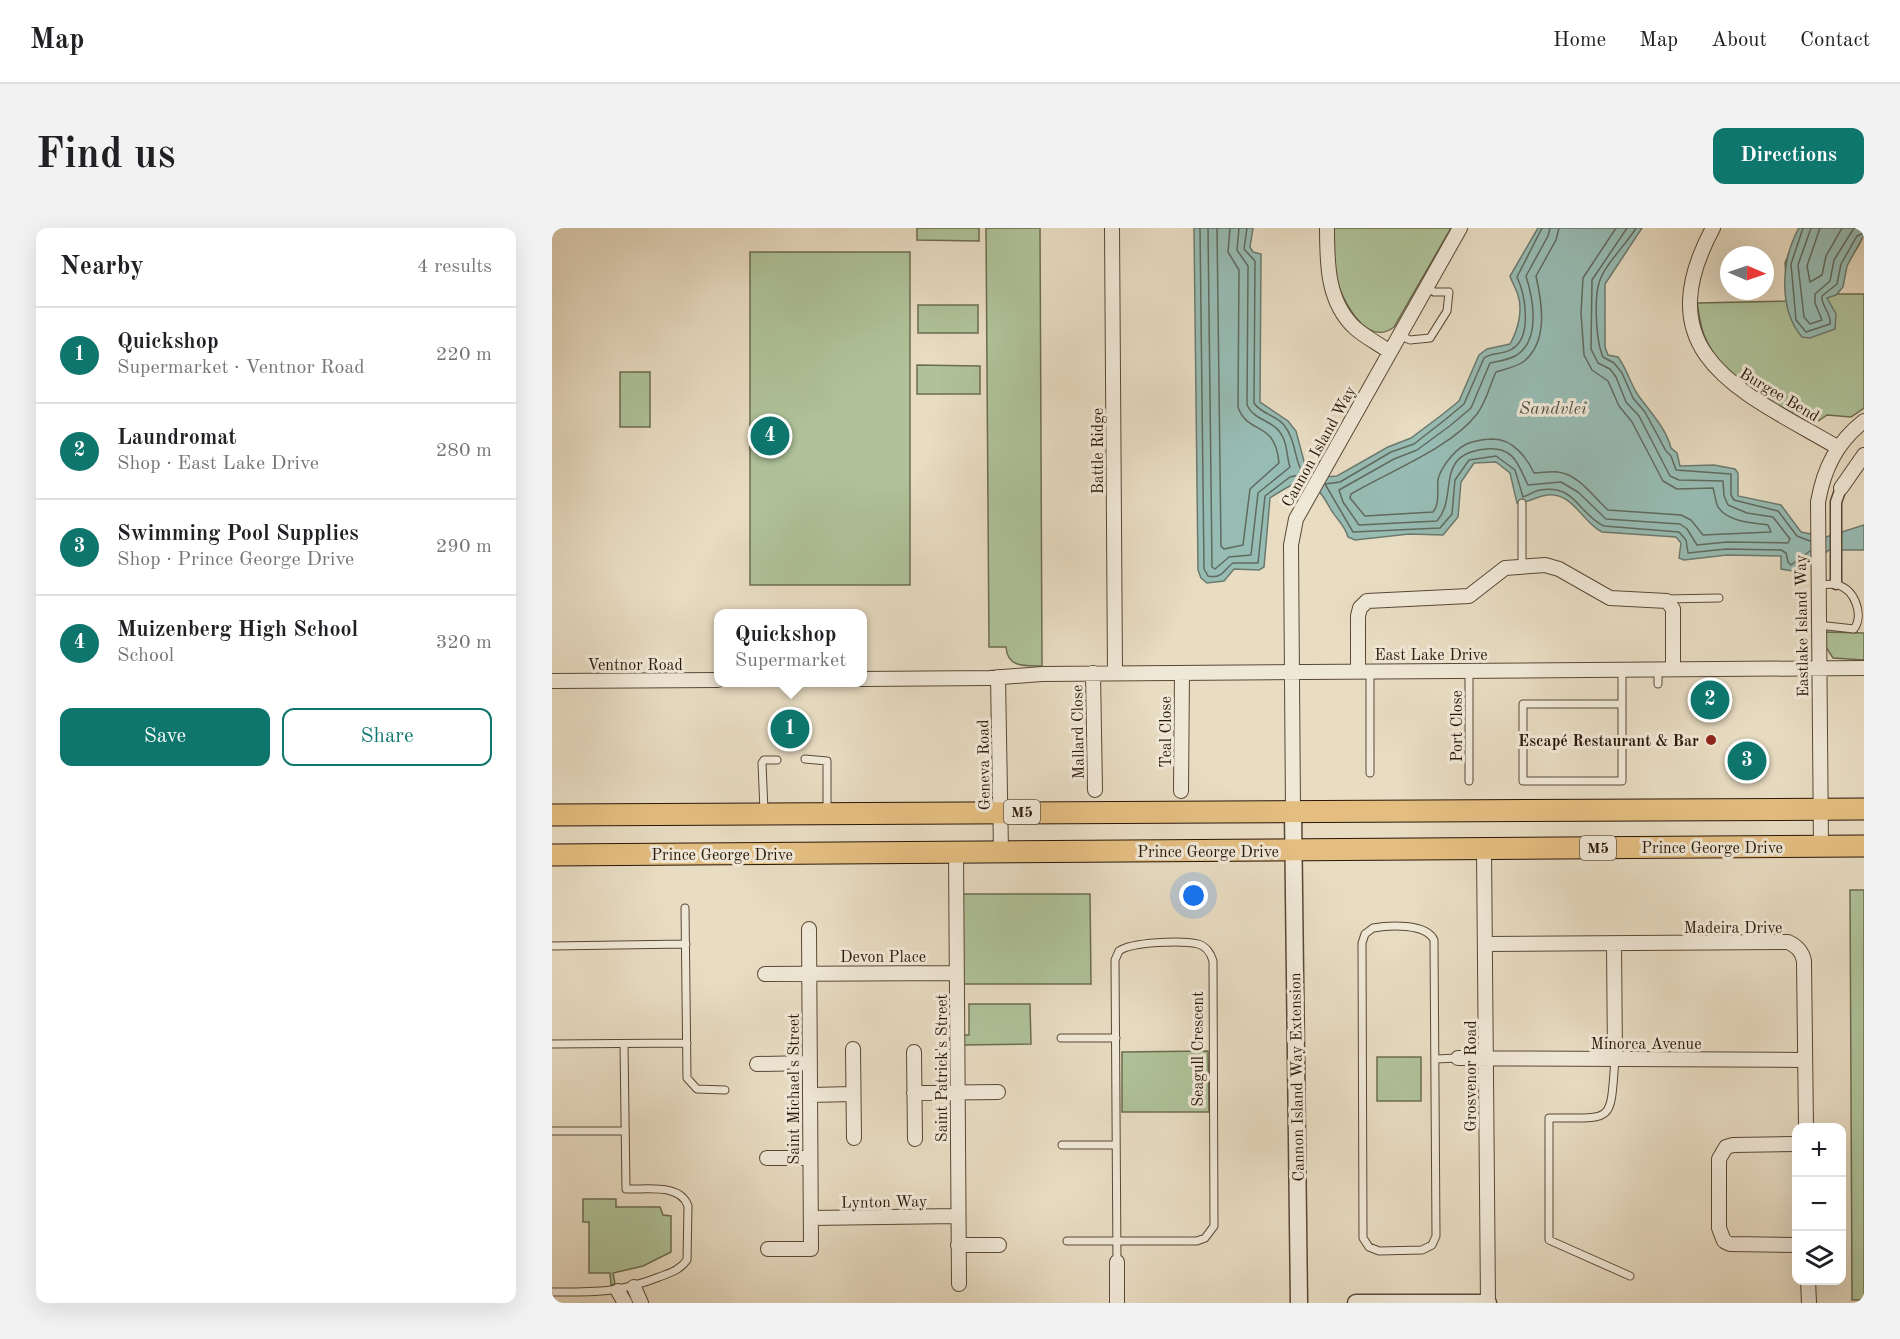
<!DOCTYPE html>
<meta charset="utf-8">
<style>
:root{--surface:#fff;--page:#f2f2f2;--text:#202124;--muted:#757577;--line:#e0e0e0;--accent:#0f766e}
body{margin:0;font-family:"Old Standard TT",serif;background:var(--page);color:var(--text)}
.controls{position:absolute;right:18px;bottom:18px;display:grid;overflow:hidden;border-radius:12px;box-shadow:0 6px 24px #0002}
.controls button{width:54px;height:54px;display:grid;place-items:center;padding:0;border:0;border-bottom:2px solid var(--line);background:var(--surface);color:var(--text);font:30px sans-serif}
.compass{position:absolute;left:1168px;top:18px;width:54px;height:54px;border-radius:50%;background:var(--surface);box-shadow:0 6px 24px #0002;rotate:92deg}
.you{position:absolute;left:642px;top:668px;width:21px;height:21px;margin:-15px;border:4px solid #fff;border-radius:50%;background:#1a73e8;box-shadow:0 0 0 9px #1a73e833}
.badge{display:grid;place-items:center;width:39px;height:39px;border-radius:50%;background:var(--accent);color:#fff;font-size:20px;font-weight:700}
.pin{position:absolute;translate:-50% -50%;border:3px solid #fff;box-shadow:0 2px 6px #0006}
.popup{position:absolute;left:162px;top:381px;width:153px;height:78px;box-sizing:border-box;display:grid;place-content:center;border-radius:12px;background:var(--surface);filter:drop-shadow(0 2px 4px #0005);font-size:20px;white-space:nowrap;color:var(--muted)}
.popup b{font-size:22px;color:var(--text)}
.popup::after{content:'';position:absolute;left:50%;top:100%;margin-left:-12px;border:12px solid transparent;border-top-color:var(--surface)}
.list{margin:0;padding:0;list-style:none}
h2{display:flex;justify-content:space-between;align-items:center;height:78px;margin:0;padding:0 24px;font-size:26px}
h2 small{font-size:20px;font-weight:400;color:var(--muted)}
.list li{display:grid;grid-template-columns:39px 1fr auto;gap:18px;align-items:center;box-sizing:border-box;height:96px;padding:0 24px;border-top:2px solid var(--line)}
.list b{display:block;font-size:22px;white-space:nowrap}
.list p{margin:0;font-size:20px;white-space:nowrap;color:var(--muted)}
.list em{font-size:20px;font-style:normal;color:var(--muted)}
.actions{display:flex;gap:12px;padding:18px 24px}
.actions a{flex:1;padding:14px 0;border:2px solid var(--accent);border-radius:12px;text-align:center;font-size:21px;color:var(--accent)}
.actions .main{background:var(--accent);color:#fff}
.icon{flex:none;width:33px;height:33px;fill:none;stroke:currentColor;stroke-width:2;stroke-linecap:round;stroke-linejoin:round}
.map{position:relative;flex:none;width:1312px;height:1075px;overflow:hidden;border-radius:12px}
header{display:flex;align-items:center;gap:36px;box-sizing:border-box;height:84px;padding:0 30px;background:var(--surface);border-bottom:2px solid var(--line)}
header strong{font-size:28px}
nav{display:flex;gap:33px;margin-inline-start:auto;font-size:21px}
.intro{display:flex;align-items:center;justify-content:space-between;box-sizing:border-box;height:144px;padding:0 36px}
h1{margin:0;font-size:42px}
.button{padding:15px 27px;border-radius:12px;background:var(--accent);color:#fff;font-size:21px;font-weight:700}
main{display:flex;gap:36px;padding:0 36px}
aside{flex:1;background:var(--surface);border-radius:12px;box-shadow:0 6px 24px #0002}
.map>svg:first-child{display:block}
</style>
<header>
<strong>Map</strong>
<nav><a>Home</a><a>Map</a><a>About</a><a>Contact</a></nav>
</header>
<div class="intro"><h1>Find us</h1><a class="button">Directions</a></div>
<main>
<aside>
<h2>Nearby<small>4 results</small></h2>
<ul class="list">
<li><span class="badge">1</span><div><b>Quickshop</b><p>Supermarket · Ventnor Road</p></div><em>220 m</em></li>
<li><span class="badge">2</span><div><b>Laundromat</b><p>Shop · East Lake Drive</p></div><em>280 m</em></li>
<li><span class="badge">3</span><div><b>Swimming Pool Supplies</b><p>Shop · Prince George Drive</p></div><em>290 m</em></li>
<li><span class="badge">4</span><div><b>Muizenberg High School</b><p>School</p></div><em>320 m</em></li>
</ul>
<div class="actions"><a class="main">Save</a><a>Share</a></div>
</aside>
<div class="map">
<svg width="1312" height="1075" viewBox="0 0 1312 1075">
<rect width="100%" height="100%" fill="#e8dcc2"/>
<filter id="stains"><feTurbulence type="fractalNoise" baseFrequency=".00333" numOctaves="4"/><feColorMatrix values="0 0 0 0 .2 0 0 0 0 .09 0 0 0 0 .02 0 0 0 .5 -.17"/></filter>
<radialGradient id="worn" r=".72"><stop offset=".6" stop-color="#630" stop-opacity="0"/><stop offset="1" stop-color="#630" stop-opacity=".3"/></radialGradient>
<path fill="#afc299" stroke="#6c6c50" stroke-width="1.5" d="M365 0H427V13L365 12Z
M434 0H488L490 438C474 438 455 440 454 419H437Z
M782 0H899L842 99C814 121 788 69 784 48 781 32 782 16 782 0Z
M1247 0H1312C1312 15 1299 26 1294 39 1291 50 1292 57 1285 66H1312V180L1299 189 1275 187 1262 196C1220 175 1171 154 1152 107 1148 97 1147 85 1145 75L1236 73 1233 35Z
M198 24H358V357H198Z
M366 77H426V105H366Z
M365 137 428 138V166H365Z
M68 144H98V199H68Z
M1274 404 1312 405V432L1281 430 1274 419Z
M1298 662H1312V1072H1300Z
M410 666H538L539 756H410Z
M417 776H478L479 816 411 817V807H417Z
M656 823 657 884H570V824Z
M825 829H869V873H825Z
M31 971H64V979H108L111 987 119 988V1024L91 1038 61 1045 63 1056 59 1057 58 1045H37V994H31Z"/>
<path fill="#97bcb4" stroke="#6b7a6f" stroke-width="1.5" d="M642 0H701L698 19 701 24 709 26 708 174 736 193 744 203 753 237 771 249 785 248 836 219 859 210 891 186 907 173 927 127 935 121 958 116C966 102 971 83 966 67 964 60 960 55 958 48L986 0H1090L1053 56V119L1056 127 1066 129C1075 141 1078 155 1086 167 1098 184 1114 200 1119 220L1125 225 1128 238 1162 237 1183 241 1186 245V268L1229 277 1249 304 1274 309 1312 297V322H1277L1272 326 1259 329 1241 343 1229 341V328L1175 327 1132 332 1127 330 1129 315 1124 309 1050 304C1033 296 1022 269 1002 267 988 265 979 275 965 275L958 245 944 234 922 235 909 254 906 289 891 307 857 306 803 312 796 309C793 297 784 291 778 280 759 245 748 250 718 270L712 339 707 342 682 341 672 353 655 355 649 350 646 342Z
M1247 0H1312V7L1295 38 1291 59 1284 67 1275 70 1284 86 1283 101 1258 110 1250 109C1226 81 1229 32 1247 0Z"/>
<g fill="none" stroke-linecap="round" stroke-linejoin="round">
<path stroke="#606a5e" stroke-width="1.5" d="M648 0 652 341 656 348C671 351 671 342 681 335H706L713 268 738 249 751 246C742 231 744 212 732 197 724 187 709 186 702 175L703 33 692 21 695 0
M656 0 660 339 663 341 677 329 699 327 706 265 738 239C734 227 736 214 727 203 718 192 701 191 695 177L696 38 685 22 687 0
M665 0 669 318 672 321 691 317 698 261 727 235C723 191 696 208 686 179L687 42 676 24 678 0
M990 0 965 49C973 66 981 109 960 121 951 127 940 124 932 130L912 176 894 191 862 216 839 224 788 254 773 256 801 304 888 300 900 286 903 252 917 232 944 228 963 242 971 269C977 267 982 263 988 262 1024 256 1026 286 1052 298L1127 304 1134 312 1136 325 1174 321 1229 322 1234 325 1236 334 1239 337 1258 323
M998 0 996 8 974 48C981 70 989 111 965 127 957 132 947 133 938 135L919 180 899 197 865 222 842 231 787 262 791 274 807 297 885 293C907 268 881 225 935 221 963 219 966 237 976 257L1009 254 1026 264 1054 291 1128 296 1135 301 1145 317 1175 314 1236 315 1238 311 1221 289 1195 285 1176 277 1172 268 1171 253 1127 252 1118 248 1087 188 1074 174 1064 149 1058 141 1046 135 1039 121 1040 52 1075 0
M1007 0 1004 12 984 48C990 75 997 114 971 134 964 139 953 141 944 144 938 157 934 174 925 186 899 220 836 244 799 266L798 270 813 288 881 284C888 276 885 262 886 252 887 245 891 240 894 235 908 216 918 212 941 211 961 211 975 230 982 245 990 245 999 243 1006 244 1028 247 1041 269 1056 282L1129 287 1139 292 1151 307 1219 304 1216 297C1200 295 1176 294 1166 279 1163 273 1163 266 1161 260L1125 261 1111 253 1080 194 1067 178 1056 153 1040 142 1032 127 1029 85 1031 50 1064 0
M1084 0C1074 17 1052 37 1047 55 1042 71 1044 114 1051 129L1062 135 1070 145 1081 170 1093 184 1114 223 1119 228 1124 242 1179 246V267L1182 272 1226 283 1245 308 1258 313
M1251 0 1239 36 1244 92 1254 104 1278 96C1280 85 1269 79 1270 68L1285 56 1289 36 1305 8 1312 5
M1259 0 1246 37 1252 89 1258 96 1270 92 1263 75V66L1278 53 1282 32 1302 0
M1268 0 1255 38 1258 54 1270 47 1274 28 1290 0"/>
<g stroke="#594836" stroke-width="9">
<path id="service" d="M847 107 858 112 878 110 895 83 897 64H882L875 59
M970 337V275
M1113 371 1167 370
M1266 397 1302 401C1312 387 1303 362 1286 357 1280 355 1273 357 1266 357
M1106 441V456
M1070 442V553H971V476H1070
M818 443V545
M917 443V553
M253 531 275 533V583
M212 583 210 535 212 532H225
M133 680 135 850 145 861 173 862
M821 700C837 697 874 695 882 712L884 1008 880 1017 870 1022 827 1023 817 1019 811 1010 810 715 813 706Z
M0 718 134 716
M509 810H564
M0 816 135 815
M884 831 906 830
M1063 831C1058 896 1063 890 997 890V1012L1078 1048
M0 903H73
M510 917H564
M515 1013H645L653 1010 662 998 661 733C659 726 654 718 646 716 630 712 579 714 567 723L563 732C564 833 565 934 565 1034
M0 1064C42 1064 67 1065 107 1049 118 1045 128 1042 135 1032L136 978C128 955 94 962 74 961L72 816"/>
</g>
<g stroke="#594836" stroke-width="13">
<path id="pedestrian" d="M1284 356V274L1289 260"/>
</g>
<g stroke="#594836" stroke-width="16">
<path id="minor" d="M560 0 563 445
M775 0C775 35 775 74 803 100 813 109 827 116 838 124
M1161 0C1092 128 1191 164 1285 219
M1289 260 1312 227
M806 444V388L808 380 815 373 917 368 953 340 993 337 1007 341 1058 370 1115 373 1121 381V441
M541 445 543 562
M446 449 449 624
M310 451 438 450 490 446 1312 440
M0 453 166 452
M629 563 630 445
M741 583 739 317 744 291 908 0
M1269 619 1266 274C1272 240 1285 214 1312 193
M932 621 936 1075
M404 625 407 1056
M933 716 1236 714C1245 718 1250 723 1252 733L1254 900
M1062 716 1063 831
M213 746 404 745
M301 821 302 910
M362 824 363 911
M906 830 1253 832
M205 836 258 835
M362 865 446 864
M258 867 301 866
M1244 916 1181 917 1174 919 1167 931V1000L1172 1013 1178 1016 1244 1017
M215 930H258
M259 990 406 988
M406 1017H447
M216 1021H259L257 701
M565 1034V1075
M1256 1052 1257 1075
M82 1059 89 1075
M66 1063 73 1075"/>
</g>
<g stroke="#594836" stroke-width="19">
<path id="tertiary" d="M741 583 747 1075
M804 1075H936"/>
</g>
<g stroke="#291708" stroke-width="23">
<path id="primary" d="M0 587 1312 581
M0 627 1312 618"/>
</g>
<use href="#service" stroke="#f0e8d7" stroke-width="7"/>
<use href="#pedestrian" stroke="#f0e8d7" stroke-width="10"/>
<use href="#minor" stroke="#f0e8d7" stroke-width="14"/>
<use href="#tertiary" stroke="#f0e8d7" stroke-width="16"/>
<use href="#primary" stroke="#e4be81" stroke-width="21"/>
</g>
<circle fill="#8f2418" stroke="#f0e8d7" stroke-width="2" cx="1159" cy="512" r="6"/>
<g text-anchor="middle" stroke-width="6" stroke-linejoin="round" paint-order="stroke">
<g fill="#f0e8d7" stroke="#655646" stroke-width="1.5">
<rect x="452" y="572" width="36" height="24" rx="4.5"/>
<rect x="1028" y="608" width="36" height="24" rx="4.5"/>
</g>
<g font-size="15" font-weight="bold" fill="#291708">
<text x="470" y="589">M5</text>
<text x="1046" y="625">M5</text>
</g>
<g font-size="16" fill="#291708" stroke="#f0e8d7">
<text transform="translate(1228 166) rotate(31)" y="6">Burgee Bend</text>
<text transform="translate(766 218) rotate(-61)" y="6">Cannon Island Way</text>
<text transform="translate(545 223) rotate(-90)" y="6">Battle Ridge</text>
<text transform="translate(1249 398) rotate(-91)" y="6">Eastlake Island Way</text>
<text x="879" y="432">East Lake Drive</text>
<text x="83" y="442">Ventnor Road</text>
<text transform="translate(904 498) rotate(-90)" y="6">Port Close</text>
<text transform="translate(525 504) rotate(-91)" y="6">Mallard Close</text>
<text transform="translate(613 504) rotate(-90)" y="6">Teal Close</text>
<text transform="translate(431 537) rotate(-91)" y="6">Geneva Road</text>
<text x="1160" y="625">Prince George Drive</text>
<text x="656" y="629">Prince George Drive</text>
<text x="170" y="632">Prince George Drive</text>
<text x="1181" y="705">Madeira Drive</text>
<text x="331" y="734">Devon Place</text>
<text x="1094" y="821">Minorca Avenue</text>
<text transform="translate(645 821) rotate(-90)" y="6">Seagull Crescent</text>
<text transform="translate(389 840) rotate(-90)" y="6">Saint Patrick's Street</text>
<text transform="translate(918 848) rotate(-90)" y="6">Grosvenor Road</text>
<text transform="translate(744 849) rotate(-91)" y="6">Cannon Island Way Extension</text>
<text transform="translate(241 861) rotate(-90)" y="6">Saint Michael's Street</text>
<text transform="translate(332 973) rotate(-1)" y="6">Lynton Way</text>
</g>
<g font-size="16" font-weight="bold" fill="#291708" stroke="#f0e8d7" text-anchor="end">
<text x="1147" y="518">Escapé Restaurant &amp; Bar</text>
</g>
<g font-size="18" font-style="italic" fill="#505144" stroke="#f0e8d7">
<text x="1001" y="186">Sandvlei</text>
</g>
</g>
<rect width="100%" height="100%" filter="url(#stains)"/>
<rect width="100%" height="100%" fill="url(#worn)"/>
</svg>
<div class="controls">
<button>+</button>
<button>−</button>
<button><svg class="icon" aria-label="layers" viewBox="0 0 24 24"><path d="M12 4l9 5-9 5-9-5zM3 14l9 5 9-5"/></svg></button>
</div>
<svg class="compass" viewBox="-18 -18 36 36"><path d="M0-13l5 13h-10z" fill="#e53935"/><path d="M0 13l5-13h-10z" fill="#757577"/></svg>
<div class="you"></div>
<div class="pin badge" style="left:238px;top:501px">1</div>
<div class="popup"><b>Quickshop</b>Supermarket</div>
<div class="pin badge" style="left:1158px;top:472px">2</div>
<div class="pin badge" style="left:1195px;top:533px">3</div>
<div class="pin badge" style="left:218px;top:208px">4</div>
</div>
</main>
